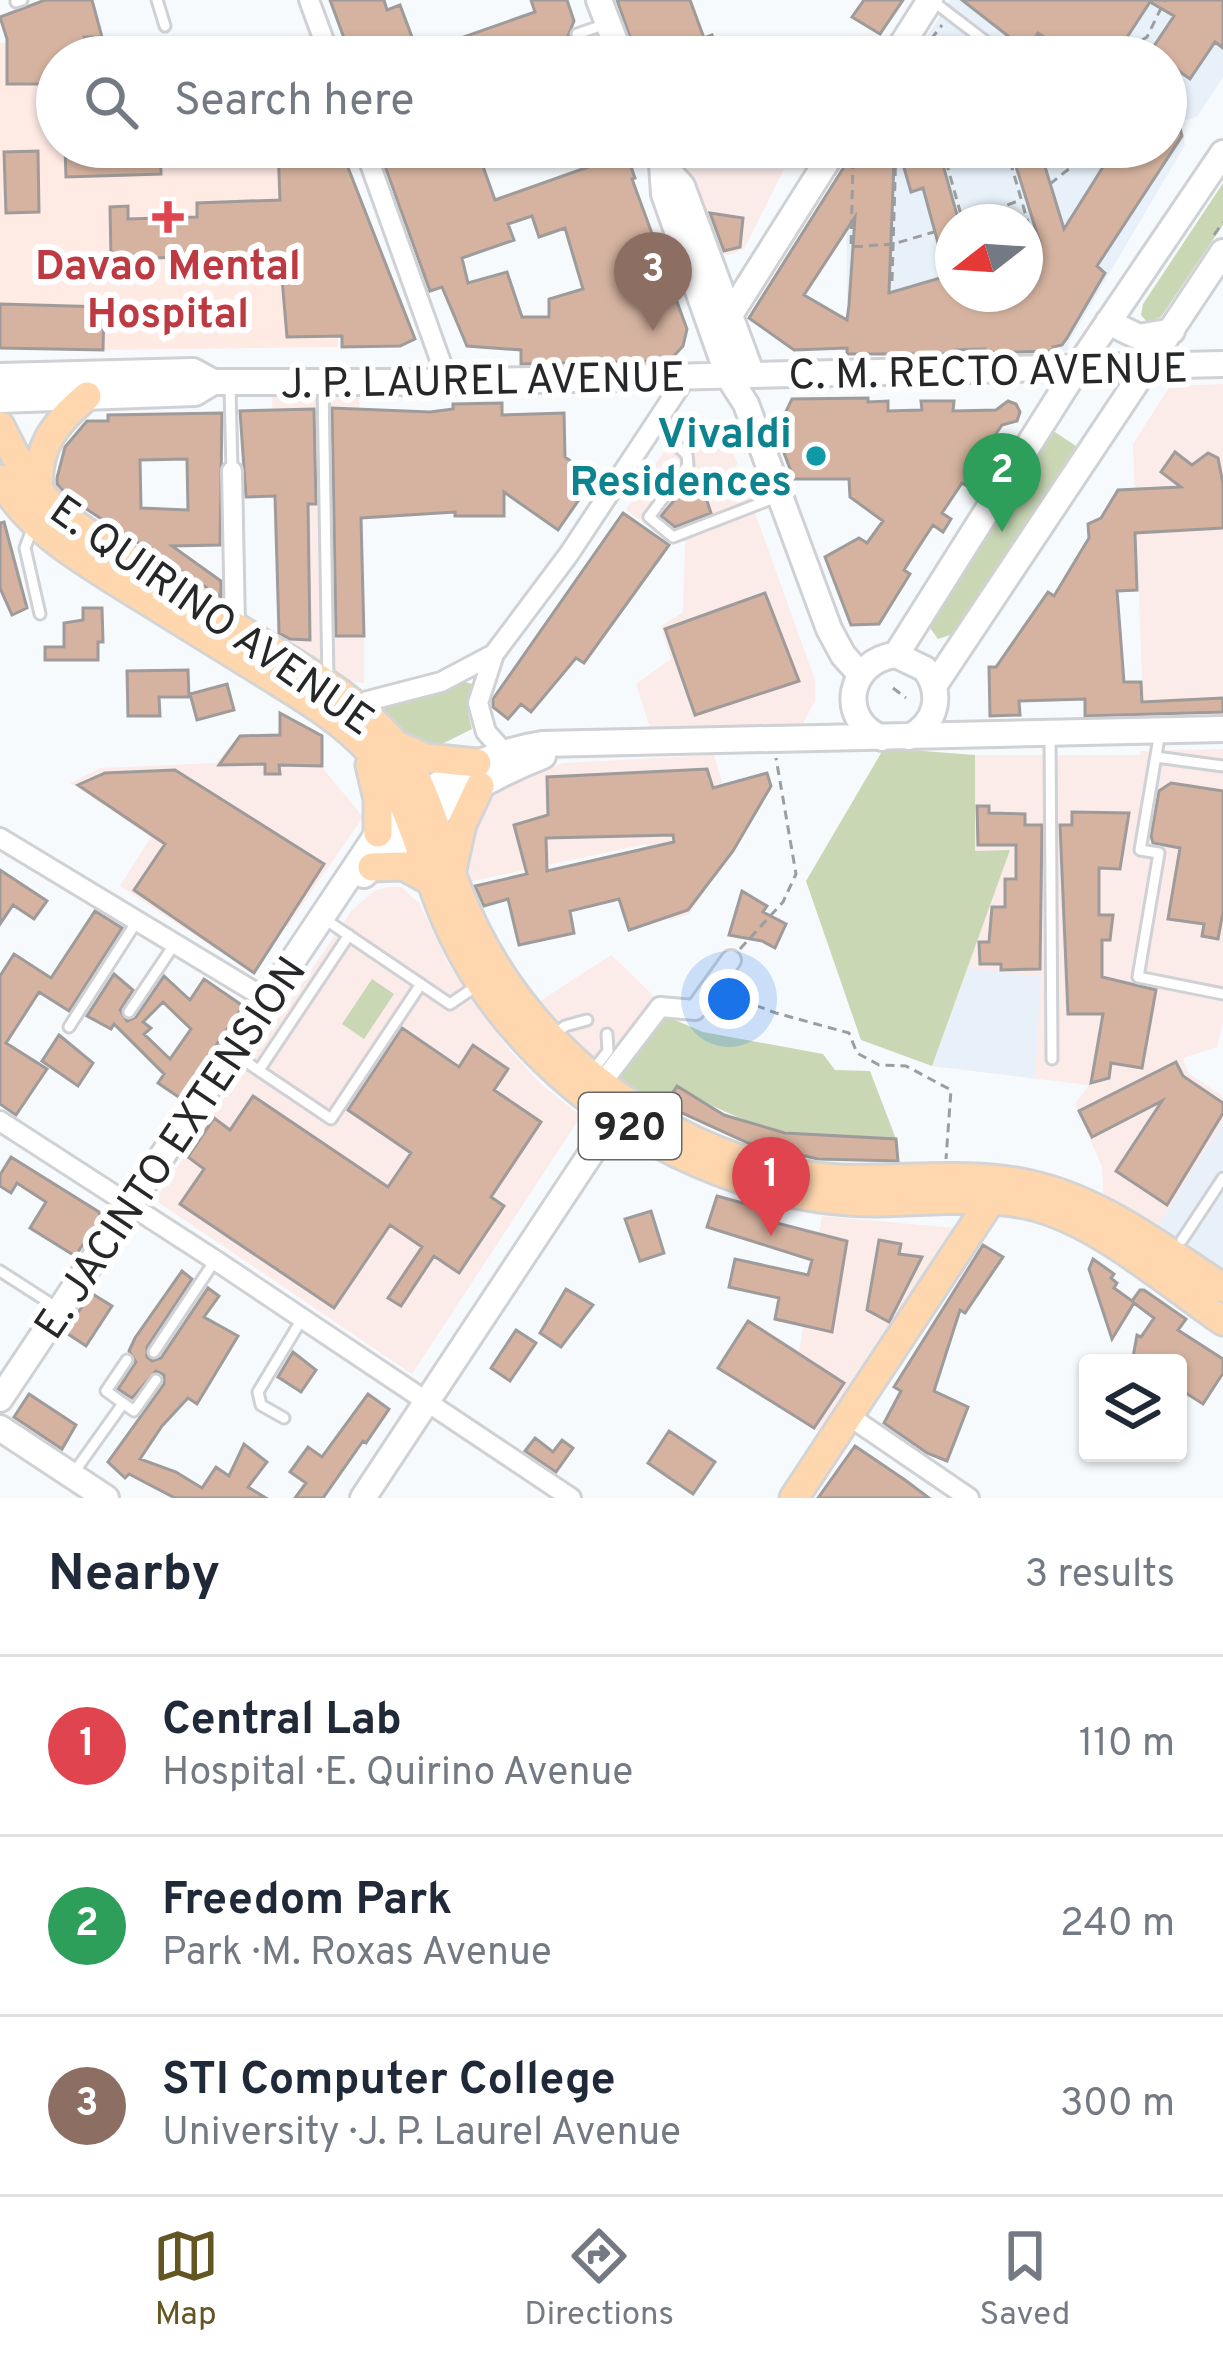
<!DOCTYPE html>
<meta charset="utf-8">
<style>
:root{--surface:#fff;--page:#f6f6f7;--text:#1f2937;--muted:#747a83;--line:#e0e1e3;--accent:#645623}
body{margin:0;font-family:Overpass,sans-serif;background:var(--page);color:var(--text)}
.controls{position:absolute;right:36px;bottom:36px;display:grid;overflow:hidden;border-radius:12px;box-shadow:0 3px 9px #0004}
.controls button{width:108px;height:108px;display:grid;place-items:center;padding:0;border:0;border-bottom:3px solid var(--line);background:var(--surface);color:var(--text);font:60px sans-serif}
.compass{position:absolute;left:935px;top:204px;width:108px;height:108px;border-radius:50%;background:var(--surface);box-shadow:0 3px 9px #0004;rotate:253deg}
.you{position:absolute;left:729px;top:999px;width:42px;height:42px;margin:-30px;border:9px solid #fff;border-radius:50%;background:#1a73e8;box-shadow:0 0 0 18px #1a73e833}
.badge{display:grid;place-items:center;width:78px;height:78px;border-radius:50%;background:var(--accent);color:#fff;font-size:39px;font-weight:700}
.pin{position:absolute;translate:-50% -99px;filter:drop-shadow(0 3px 6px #0008)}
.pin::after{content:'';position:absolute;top:63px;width:42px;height:36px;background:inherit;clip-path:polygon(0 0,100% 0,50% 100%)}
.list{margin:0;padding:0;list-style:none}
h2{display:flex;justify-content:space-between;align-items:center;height:156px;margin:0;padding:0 48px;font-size:51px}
h2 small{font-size:39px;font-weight:400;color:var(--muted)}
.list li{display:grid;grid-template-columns:78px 1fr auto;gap:36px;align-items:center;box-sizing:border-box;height:180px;padding:0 48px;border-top:3px solid var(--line)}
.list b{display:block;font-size:45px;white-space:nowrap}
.list p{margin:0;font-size:39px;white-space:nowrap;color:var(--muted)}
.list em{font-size:39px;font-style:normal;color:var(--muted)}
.icon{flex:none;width:66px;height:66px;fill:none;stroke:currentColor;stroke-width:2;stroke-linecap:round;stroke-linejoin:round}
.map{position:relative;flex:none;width:1223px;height:1498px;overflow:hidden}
.search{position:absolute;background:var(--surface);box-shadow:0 3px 9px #0004;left:36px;right:36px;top:36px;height:132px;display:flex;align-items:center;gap:30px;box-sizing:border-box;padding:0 42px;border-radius:66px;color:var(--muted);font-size:45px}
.sheet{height:696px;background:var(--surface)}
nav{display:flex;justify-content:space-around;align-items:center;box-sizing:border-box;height:168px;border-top:3px solid var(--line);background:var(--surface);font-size:33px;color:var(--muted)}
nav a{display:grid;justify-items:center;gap:6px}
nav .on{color:var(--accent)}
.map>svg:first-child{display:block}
</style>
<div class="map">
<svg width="1223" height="1498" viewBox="0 0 1223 1498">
<rect width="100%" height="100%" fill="#f7fafc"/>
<path fill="#fbebe9" d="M687 169H784L744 249 728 255 720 253 714 245Z
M1223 384V715L1209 716 1208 701 1143 702 1133 444 1170 386Z
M359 391 364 636V683L326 678 280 648 272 395Z
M691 410 722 435 735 457 815 680V701L800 729 651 731 636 684 671 659 661 626 683 612 685 541H670L626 510Z
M280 733 281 766 322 767 363 817 287 927 252 904 220 952 120 886 151 837 70 783 101 768 216 763 240 734Z
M1223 749V1023L1217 1047 1183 1058 1188 1073 1223 1096V1122L1156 1230 1104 1201 1102 1167 1075 1104 1089 1085 932 1066 1009 852H975V755H1140L1141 751Z
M714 755 739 840 689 914 670 920 646 844 468 882 469 845 477 820 502 786 563 763Z
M389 887H401L419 903 449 965 506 1046 541 1084 581 1116 412 1374 155 1200 352 910 374 891Z
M611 955 658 1000 604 1072 534 1005Z
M822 1216 956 1228 820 1433 717 1368 748 1319 799 1351Z"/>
<path fill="#e8f1f9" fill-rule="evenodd" d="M950 0H1223V77L1197 117 1181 121 1185 145 1069 342 1068 350 1054 357 987 358 984 350 957 351V334L905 333 847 303 846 164 857 147H1166V57H914ZM953 222H1025V294H953Z
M968 968 1041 977 1035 1078 932 1066Z
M1223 1122V1275L1156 1229Z"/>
<path fill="#ffeae4" d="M233 39 234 57H57V147H334L338 347 103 350 104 307 0 304V43Z"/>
<path fill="#c9d7b5" d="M1223 183V225L1161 317 1147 322 1141 315 1143 304Z
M1052 430 1076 446 953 634 938 639 928 625Z
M462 681 472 684 468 712 472 729 434 748 413 746 377 710 379 705Z
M884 748 975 755V851L1010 850 932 1066 861 1040 806 881Z
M372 979 394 994 364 1039 342 1024Z
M661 1014 703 1032 823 1054 835 1070 870 1071 896 1139C801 1137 760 1136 677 1086L661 1113 611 1078Z"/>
<path fill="#d5b3a0" stroke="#9e9b9a" stroke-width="3" fill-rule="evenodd" d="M45 0H92L102 37H84V57H57V84H7V39L0 17Z
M330 0H384L387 10 400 5 418 53 535 12 531 0H567L574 21 568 36 572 41 580 42 585 57H545L542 50 521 57H351Z
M617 0H690L704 38 712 35 716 45 737 38 749 57H637Z
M864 0H903L880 34 852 17Z
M962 0H1223V48L1215 42 1190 79 1166 62V57L1150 52 1174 16 1150 2 1118 51 1101 57H1075L1038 33 1026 50Z
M282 38 283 57H215V47L242 46V39Z
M1166 91H1170L1182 136 1097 266 1105 273 1067 338 1062 345 1053 347V351L986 353 985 349 955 350V354H847V348L794 350 749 318 849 159 894 162 889 293 947 276 923 188 911 192 898 147H938L959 222H953V294H1025V253L1040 243 1010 147H1039L1064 229 1113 151 1119 147H1166ZM855 217 849 305 847 320 804 295Z
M65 147H160L161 174 66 177Z
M278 147H340L415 339 400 346 342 347V336L287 337 280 255 111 259 110 207 128 206V219L197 217V203L280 200Z
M401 147H476L495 200 591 166 584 147H624L635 178 632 179 687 329 683 346 673 357 657 361 521 364V350L467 346 442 287 430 291 381 155ZM532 216 539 237 565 228 583 289 549 299V317H522L507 272 468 283 462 258 514 240 508 224Z
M38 151 39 212 6 213 4 152Z
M710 213 743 218 740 247 724 251Z
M0 304 104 307 103 350 0 348Z
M868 398V402L888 401V411L922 410 921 401H954L953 411 996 410 1008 401 1016 404 1020 412 1017 421 1002 425 972 469 981 476 972 489 962 483 942 513 951 519 943 532 933 525 918 548 904 570 910 574 879 624 851 625 825 557 859 538 867 543 883 521 850 497 849 479H794L776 432 792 399Z
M502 403V415L564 413 565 457 594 478 558 530 504 492V516H455V512L361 518 364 636H336L332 408 430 412 453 409V404Z
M314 409 316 504H308L310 640 290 639 279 633 275 496 246 497 240 411Z
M222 413 220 545 172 546 221 581V597L71 499 57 484V478L65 447 87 421H108V415ZM187 459 188 510 141 508 140 460Z
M1175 452 1192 465 1208 453 1218 458 1223 484V528L1135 533 1137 590 1117 591 1124 682H1141L1142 702 1223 698V712L1085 716V699L1019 701 1020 715 990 716 989 667H996L1048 592 1054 596 1089 538 1088 524 1101 518 1118 490 1181 487 1161 472Z
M692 479 697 491 703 489 711 513 675 527 661 516Z
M623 513 669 545 584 663 576 658 531 712 521 704 508 719 493 707V699Z
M4 522 27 608 12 615 0 588V523Z
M765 593 799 681 695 715 665 629Z
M83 608H102L103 642H98V660H45V647H64V623L83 620Z
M188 670 189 697H159L160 716H128L127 671Z
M227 684 234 710 197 720 190 694Z
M280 713 322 736V766L279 765 280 774H265V764L219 765 240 736 280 735Z
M707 769 713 788 767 773 771 786 733 851 688 910 629 930 619 899 570 911 574 933 519 945 508 899 484 906 475 886 527 874 514 825 548 815 547 777ZM673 835 674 842 547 871 546 838Z
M175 770 324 864 254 973 134 890 165 844 78 785 105 773Z
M1171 783 1223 791V912L1218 939 1202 936 1204 924 1168 919 1180 848 1153 843 1151 836 1159 791Z
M977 806H989V813L1025 814V825H1042L1040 969 1001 970V964H980L979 942H989L992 907H1005V879H1016V845H978Z
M1072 812 1129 813 1120 869 1099 868V915H1113L1110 940H1102V977L1156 990 1142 1068 1111 1063 1109 1078 1091 1083 1103 1014H1068L1060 825H1072Z
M0 870 47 901 34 919 13 905 0 924Z
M742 891 767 906 763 912 786 924 775 948 762 941 729 935Z
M95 911 122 928 69 1011 39 992 6 1043 47 1069 16 1115 0 1104V976L14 954 51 978Z
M114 974 133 990 120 1010 127 1021 136 1017 164 976 190 1000 204 979 243 1006 180 1098 158 1083 164 1074 114 1024 111 1029 87 1016ZM163 1002 191 1029 170 1059 144 1034 151 1028 143 1022Z
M402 1028 459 1067 473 1045 508 1069 494 1090 541 1122 491 1197 504 1206 459 1273 434 1256 401 1306 388 1298 422 1247 390 1225 334 1308 180 1204 204 1169 188 1157 214 1118 230 1130 253 1096 388 1187 411 1153 348 1110Z
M59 1035 93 1063 78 1086 42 1061Z
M1176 1062 1183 1076 1223 1103V1113L1167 1205 1116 1171 1162 1101 1092 1137 1079 1111Z
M677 1086 724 1115 785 1133 896 1139 898 1161 818 1159 748 1143 665 1105Z
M11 1157 99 1212 100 1220 75 1256 30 1228 46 1202 17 1183 11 1193 0 1186V1175Z
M717 1196 768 1210 765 1220 847 1241 832 1332 775 1319 779 1298 729 1287 735 1259 808 1275 812 1260 707 1227Z
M651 1211 664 1253 640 1261 625 1219Z
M879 1240 901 1244 899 1254 922 1257 889 1322 867 1310Z
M983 1245 1003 1257 965 1313 960 1310 934 1391 968 1407 947 1461 927 1453 884 1423 901 1391 894 1387Z
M1093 1259 1114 1274 1111 1278 1117 1283 1114 1288 1132 1301 1140 1290H1144L1186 1319 1178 1330 1223 1359V1373L1203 1404 1178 1388V1363H1132L1137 1335 1141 1337 1154 1318 1134 1303 1112 1339 1089 1269Z
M182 1271 192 1279 147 1347V1357L152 1361 161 1358 208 1288 219 1296 204 1317 238 1336 197 1404 188 1398 162 1426 140 1459 176 1472 202 1488 216 1467 229 1476 244 1444 267 1462 248 1487 266 1498H175L129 1474 125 1478 108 1462 164 1384V1375L156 1371 132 1398 118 1389 136 1362 129 1351 135 1338Z
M566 1289 593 1305 561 1347 540 1333Z
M91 1293 112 1306 86 1346 65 1332Z
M748 1321 844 1383 814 1428 718 1368Z
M516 1330 536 1343 510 1381 491 1368Z
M293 1352 316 1370 301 1392 278 1377Z
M29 1394 76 1425 62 1449 14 1417Z
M368 1394 389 1409 366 1443 363 1441 323 1498H295L306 1483 290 1472 308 1447 322 1457Z
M669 1431 715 1462 693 1494 648 1463Z
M535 1438 553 1452 562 1440 573 1448 556 1472 525 1451Z
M855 1446 905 1480 929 1498H818Z"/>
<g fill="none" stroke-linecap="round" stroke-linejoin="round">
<g stroke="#cfd1d4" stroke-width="15">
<path id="lane" d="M157 0 165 26
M16 2 22 0
M934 2 1006 57
M577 34 603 25
M323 386 328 681
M230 387 232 471
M656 425 687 455 688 465 649 517 673 537 779 496
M32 529 25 548 40 614
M1160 732 1140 850 1159 853 1138 977 1223 994
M1050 734 1052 1059
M1156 757 1223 766
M323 918 450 1004 478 985
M129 1012 176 942
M69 1027 137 921
M554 1035 565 1026 587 1020
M236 1055 331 1119 421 984
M259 1070 349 935
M593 1070 608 1051 607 1034
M1182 1240 1223 1178
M0 1271 56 1307
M154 1352 214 1262
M127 1360 106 1391 134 1411 156 1380
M284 1418 261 1405 258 1392 302 1319
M72 1475 122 1405"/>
</g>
<g stroke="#cfd1d4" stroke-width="24">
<path id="street" d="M309 0 330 57
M364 147 448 382
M232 471 235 627
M356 704 441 682 494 654
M504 752 486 732 478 703 494 654 569 554 686 377
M0 838 268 1000
M601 1084 660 1007 695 1010 731 960
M0 1121 215 1260 571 1498
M849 1416 969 1498"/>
</g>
<g stroke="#cfd1d4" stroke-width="30">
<path id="secondary" d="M599 0 621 57
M894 57 930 0
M655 147 662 164 664 194 728 376 746 404 829 629 843 655 860 674
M662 164 682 186 752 375
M730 315 836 147
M1108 322 1139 337 1172 331
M0 376 193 371 213 382
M0 400 195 393 213 382H448L1223 364
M896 655 1076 370 1223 153
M934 686 1223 252
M882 738C836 719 849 660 896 655L925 669C943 694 937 723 909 737
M364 875C416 824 475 782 543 756
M0 1399 378 833C420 789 482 753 542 744L1223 729
M0 1428 106 1498
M363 1498 623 1105"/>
</g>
<g stroke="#d4d4d4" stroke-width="33">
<path id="primary" d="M0 426 26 477 59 513C123 559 191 599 258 641 307 671 358 699 395 744 426 783 438 840 456 886 493 984 562 1065 652 1118 708 1152 774 1176 841 1179 903 1181 970 1171 1031 1185 1102 1201 1164 1249 1223 1288
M0 479C29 528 74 555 122 585 168 613 214 642 261 671 299 695 339 717 370 751 407 791 421 857 441 907 487 1023 585 1114 699 1163 755 1187 814 1202 875 1202 925 1202 979 1194 1029 1205 1096 1220 1166 1282 1223 1321
M39 493C35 448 54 424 87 396
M396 745 426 758 477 763
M370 765 378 799V833
M372 867 404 866 431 881
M452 869 462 824 480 786
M794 1498 991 1200 992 1189"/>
</g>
<path stroke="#9b9d9f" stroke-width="3" stroke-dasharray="9 6" stroke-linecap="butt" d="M922 51 942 25
M1102 56 1103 57
M1117 57 1147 37 1165 0
M942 147 963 222
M1006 147 1033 240
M1089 147 1109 156
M853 160 851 247 893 244 934 232
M1050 184 1096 147
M965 220 1018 201
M1214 235 1223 222
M892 281 896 147
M893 688 906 698
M740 949 783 902 796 874 776 758
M728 995 776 1013 849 1033 857 1053 879 1065 906 1066 951 1090 946 1159"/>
<use href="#lane" stroke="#fff" stroke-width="9"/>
<use href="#street" stroke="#fff" stroke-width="18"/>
<use href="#secondary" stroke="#fff" stroke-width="24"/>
<use href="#primary" stroke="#fed7ae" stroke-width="27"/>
</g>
<path fill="#e0444e" stroke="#fff" stroke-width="4.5" d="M162 199h12v12h12v12h-12v12h-12v-12h-12v-12h12z"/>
<circle fill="#0f9aa8" stroke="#fff" stroke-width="4.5" cx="816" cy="456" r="12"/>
<g text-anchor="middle" stroke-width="12" stroke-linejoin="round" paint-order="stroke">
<rect fill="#fff" stroke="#676868" stroke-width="3" x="579" y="1093" width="102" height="66" rx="9"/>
<g font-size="39" font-weight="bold" fill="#262728">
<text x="630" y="1140">920</text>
</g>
<g font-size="42" font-weight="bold" fill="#be3a42" stroke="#fff">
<text x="168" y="279">Davao Mental<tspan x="168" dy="48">Hospital</tspan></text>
</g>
<g font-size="42" fill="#262728" stroke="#fff">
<text transform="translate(988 370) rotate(-1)" y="15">C. M. RECTO AVENUE</text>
<text transform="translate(483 379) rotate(-1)" y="15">J. P. LAUREL AVENUE</text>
<text transform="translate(213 614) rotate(35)" y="15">E. QUIRINO AVENUE</text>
<text transform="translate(169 1147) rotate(-56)" y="15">E. JACINTO EXTENSION</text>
</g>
<g font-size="42" font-weight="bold" fill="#0d838f" stroke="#fff" text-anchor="end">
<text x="792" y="447">Vivaldi<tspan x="792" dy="48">Residences</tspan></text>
</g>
</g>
</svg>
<div class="controls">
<button><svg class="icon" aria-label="layers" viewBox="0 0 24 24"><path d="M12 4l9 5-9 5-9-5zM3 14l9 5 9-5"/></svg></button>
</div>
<svg class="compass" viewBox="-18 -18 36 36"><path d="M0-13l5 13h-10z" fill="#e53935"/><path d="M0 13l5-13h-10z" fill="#747a83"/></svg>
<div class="you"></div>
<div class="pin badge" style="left:771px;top:1236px;background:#e0444e">1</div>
<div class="pin badge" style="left:1002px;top:532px;background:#2e9e5b">2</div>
<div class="pin badge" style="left:653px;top:331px;background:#8d6e63">3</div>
<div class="search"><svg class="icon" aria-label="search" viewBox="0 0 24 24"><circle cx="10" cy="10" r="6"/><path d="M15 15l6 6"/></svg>Search here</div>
</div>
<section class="sheet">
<h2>Nearby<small>3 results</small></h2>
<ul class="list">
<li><span class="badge" style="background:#e0444e">1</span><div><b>Central Lab</b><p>Hospital · E. Quirino Avenue</p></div><em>110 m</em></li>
<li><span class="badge" style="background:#2e9e5b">2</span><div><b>Freedom Park</b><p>Park · M. Roxas Avenue</p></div><em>240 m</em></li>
<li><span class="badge" style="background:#8d6e63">3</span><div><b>STI Computer College</b><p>University · J. P. Laurel Avenue</p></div><em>300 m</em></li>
</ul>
</section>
<nav>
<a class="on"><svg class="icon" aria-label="map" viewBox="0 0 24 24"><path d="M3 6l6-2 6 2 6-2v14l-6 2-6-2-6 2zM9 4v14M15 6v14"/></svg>Map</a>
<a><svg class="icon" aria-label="directions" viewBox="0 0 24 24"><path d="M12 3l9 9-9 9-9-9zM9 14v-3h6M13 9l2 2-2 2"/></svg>Directions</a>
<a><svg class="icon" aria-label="saved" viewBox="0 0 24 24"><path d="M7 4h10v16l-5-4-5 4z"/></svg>Saved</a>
</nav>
